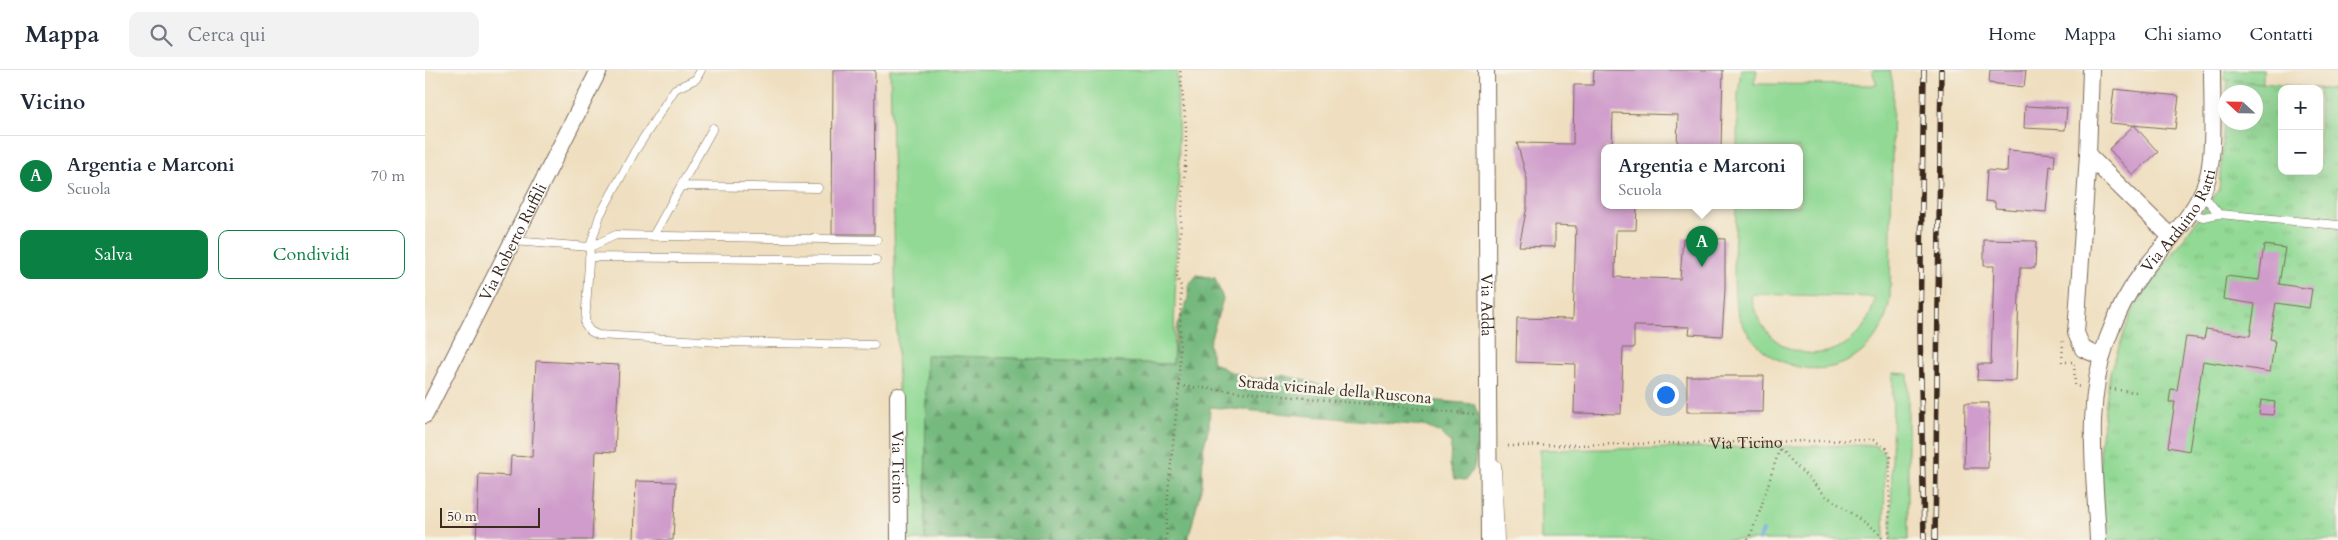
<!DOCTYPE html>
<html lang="it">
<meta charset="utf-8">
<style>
:root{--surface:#fff;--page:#f2f2f3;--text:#1f2937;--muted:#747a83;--line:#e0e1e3;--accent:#0b8043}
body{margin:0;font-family:Cardo,serif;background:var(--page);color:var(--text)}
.controls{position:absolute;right:15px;top:15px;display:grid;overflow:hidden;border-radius:10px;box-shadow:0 5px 20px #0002}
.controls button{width:45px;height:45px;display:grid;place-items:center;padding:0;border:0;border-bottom:1px solid var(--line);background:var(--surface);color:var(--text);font:25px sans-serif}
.compass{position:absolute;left:1793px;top:15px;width:45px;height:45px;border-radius:50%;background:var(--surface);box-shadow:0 5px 20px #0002;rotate:292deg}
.scale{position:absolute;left:15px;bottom:12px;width:100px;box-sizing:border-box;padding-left:5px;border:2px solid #3b2a1e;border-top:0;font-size:14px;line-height:18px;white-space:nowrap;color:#3b2a1e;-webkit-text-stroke:4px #f7f3e8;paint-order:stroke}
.you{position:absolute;left:1240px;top:324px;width:18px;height:18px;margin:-12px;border:4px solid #fff;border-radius:50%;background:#1a73e8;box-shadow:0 0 0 8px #1a73e833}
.badge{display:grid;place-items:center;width:32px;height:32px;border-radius:50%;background:var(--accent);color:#fff;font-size:16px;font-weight:700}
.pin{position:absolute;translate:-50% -41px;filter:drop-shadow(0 1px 2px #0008)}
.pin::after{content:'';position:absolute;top:26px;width:18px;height:15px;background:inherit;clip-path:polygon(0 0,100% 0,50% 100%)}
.popup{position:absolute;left:1176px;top:74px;width:202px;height:65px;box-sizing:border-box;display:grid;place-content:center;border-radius:10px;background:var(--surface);filter:drop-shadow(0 1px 4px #0005);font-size:16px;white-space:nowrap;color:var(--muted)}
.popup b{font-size:19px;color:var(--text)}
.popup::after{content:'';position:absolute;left:50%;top:100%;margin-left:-10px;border:10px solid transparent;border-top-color:var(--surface)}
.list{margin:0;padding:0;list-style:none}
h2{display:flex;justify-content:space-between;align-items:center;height:65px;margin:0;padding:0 20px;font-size:21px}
h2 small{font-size:16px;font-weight:400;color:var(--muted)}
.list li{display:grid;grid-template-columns:32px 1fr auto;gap:15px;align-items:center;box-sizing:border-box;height:80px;padding:0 20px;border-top:1px solid var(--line)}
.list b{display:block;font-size:19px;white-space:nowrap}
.list p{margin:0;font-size:16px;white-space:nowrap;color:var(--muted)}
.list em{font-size:16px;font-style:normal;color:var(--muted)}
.actions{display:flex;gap:10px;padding:15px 20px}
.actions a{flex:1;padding:11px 0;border:1px solid var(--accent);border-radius:10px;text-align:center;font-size:18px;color:var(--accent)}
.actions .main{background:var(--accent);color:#fff}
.icon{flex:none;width:28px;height:28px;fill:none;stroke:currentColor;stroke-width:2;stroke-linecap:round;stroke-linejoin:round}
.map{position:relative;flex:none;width:1913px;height:470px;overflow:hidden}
header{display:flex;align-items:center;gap:30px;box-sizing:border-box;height:70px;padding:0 25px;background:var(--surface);border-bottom:1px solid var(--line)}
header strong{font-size:24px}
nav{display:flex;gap:28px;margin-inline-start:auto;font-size:18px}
.search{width:350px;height:45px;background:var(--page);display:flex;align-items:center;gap:12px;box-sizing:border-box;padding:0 18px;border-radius:10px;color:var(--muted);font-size:19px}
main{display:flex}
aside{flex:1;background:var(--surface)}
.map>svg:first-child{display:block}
</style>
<header>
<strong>Mappa</strong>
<div class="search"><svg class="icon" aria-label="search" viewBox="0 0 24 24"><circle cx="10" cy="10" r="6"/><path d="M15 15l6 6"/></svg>Cerca qui</div>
<nav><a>Home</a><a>Mappa</a><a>Chi siamo</a><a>Contatti</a></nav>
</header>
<main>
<aside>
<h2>Vicino<small></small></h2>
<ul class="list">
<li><span class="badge">A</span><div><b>Argentia e Marconi</b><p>Scuola</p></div><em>70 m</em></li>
</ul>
<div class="actions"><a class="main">Salva</a><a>Condividi</a></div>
</aside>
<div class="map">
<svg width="1913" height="470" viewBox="0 0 1913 470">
<defs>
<pattern id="forest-firs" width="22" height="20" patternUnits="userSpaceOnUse" patternTransform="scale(1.25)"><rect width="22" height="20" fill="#74b97e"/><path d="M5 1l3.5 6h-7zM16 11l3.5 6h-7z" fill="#609767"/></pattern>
<pattern id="park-tufts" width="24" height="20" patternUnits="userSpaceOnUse" patternTransform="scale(1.25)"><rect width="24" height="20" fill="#91d994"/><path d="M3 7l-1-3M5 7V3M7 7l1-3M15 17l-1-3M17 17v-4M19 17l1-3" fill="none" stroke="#7eba7f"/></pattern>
</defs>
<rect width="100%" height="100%" fill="#f7f3e8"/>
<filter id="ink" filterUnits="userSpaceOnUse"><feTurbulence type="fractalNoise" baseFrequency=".02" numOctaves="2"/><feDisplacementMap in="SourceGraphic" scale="10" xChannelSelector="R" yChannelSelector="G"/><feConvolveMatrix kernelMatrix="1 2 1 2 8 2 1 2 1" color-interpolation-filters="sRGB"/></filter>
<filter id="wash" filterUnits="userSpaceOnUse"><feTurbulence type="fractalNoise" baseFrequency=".0096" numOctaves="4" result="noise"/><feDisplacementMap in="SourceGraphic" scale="20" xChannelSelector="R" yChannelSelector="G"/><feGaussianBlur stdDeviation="1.12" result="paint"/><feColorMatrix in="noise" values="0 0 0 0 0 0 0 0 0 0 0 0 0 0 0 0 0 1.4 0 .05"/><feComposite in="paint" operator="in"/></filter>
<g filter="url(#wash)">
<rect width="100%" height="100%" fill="#efdfc0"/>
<path fill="#91d994" stroke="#668259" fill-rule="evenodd" d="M465 0H752L754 98 748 294 502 285 500 470H477Z
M1316 0H1332L1329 14 1452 15 1447 0H1465L1468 15 1465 229C1462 243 1459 256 1450 268 1413 319 1336 303 1314 246 1305 222 1311 163 1311 136H1374V78H1312L1313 25ZM1326 224 1449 227 1450 228C1435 304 1337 301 1326 224Z
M1800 0H1838V14L1800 10Z
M1468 303 1483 304V470H1466Z
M1449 375 1458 381 1460 388 1459 470H1116L1115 380Z"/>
<path fill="url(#forest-firs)" stroke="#58724e" d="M772 205 790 208 798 229 784 274 788 292 803 301 831 309 858 305 916 320 953 322 979 328 1049 334 1057 355 1049 397 1041 410 1030 409 1025 395 1026 373 1015 363 999 356 785 337 784 357 778 379 777 415 763 470H500L501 285 748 294 752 256 763 229 764 215Z"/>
<path fill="url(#park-tufts)" stroke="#668259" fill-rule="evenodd" d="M1803 10 1913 20V470H1677L1675 375 1685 302 1707 241 1794 119 1800 40V52H1830V22H1802ZM1857 19H1894V101H1857Z"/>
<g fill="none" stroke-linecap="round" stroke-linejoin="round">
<path stroke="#71a6de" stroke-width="4" d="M1334 470 1338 461"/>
</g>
<g id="blocks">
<path fill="#cf9ccb" d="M408 0H450L449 164H407Z
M1169 0H1298L1296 78H1252L1253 45 1188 43 1187 78H1180V136H1212L1211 160H1191L1190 207 1255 209 1258 168 1300 169V220L1297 266 1264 264 1265 257 1209 256V278H1198L1196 344 1149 343 1150 294 1091 292 1092 248 1148 249 1151 156 1130 155V177L1094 176 1102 137V109L1092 73 1148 74 1149 15H1168Z
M1565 0H1601L1599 17 1564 13Z
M1689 19 1754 26 1750 59 1685 53Z
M1600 36 1642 38 1640 60 1599 58Z
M1709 55 1733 82 1708 105 1684 79Z
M1583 80 1630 84 1629 97 1625 96 1621 142 1570 138V132L1560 131 1562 100 1582 102Z
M1559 170 1611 171 1610 198H1595L1591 311 1552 310 1553 294H1566L1569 196H1559Z
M1839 175 1860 178 1854 214 1887 219 1884 238 1851 233 1845 269 1850 270 1845 302 1778 291 1764 381 1743 377 1750 332H1744L1746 319 1752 320 1761 267 1779 269 1781 259 1825 266 1830 234 1798 229 1801 206 1834 210Z
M111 291 194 295 190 382 171 381 167 470H51L54 404 85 406 86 386 107 387Z
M1262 306H1339L1338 342H1262Z
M1836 330 1850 332 1848 345 1834 344Z
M1540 333H1564L1563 398H1539Z
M211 411 251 412 248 470H209Z"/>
</g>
</g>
<g filter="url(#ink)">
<use href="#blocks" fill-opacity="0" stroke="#7a6957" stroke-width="1"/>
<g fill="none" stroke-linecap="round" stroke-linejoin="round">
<g stroke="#7a6957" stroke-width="9">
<path id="service" d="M256 116 393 118
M1766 143 1778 147 1794 144 1784 132 1775 127
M1794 144 1913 155
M228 166 288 58
M88 171 165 177 160 254 165 261 173 265 295 272 449 275
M165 177 191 165 452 170
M165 177 175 145 210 81 250 19 271 9 276 0
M164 187 451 190
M1064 389 1072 395 1075 470"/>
</g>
<g stroke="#7a6957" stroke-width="18">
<g id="minor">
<path id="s2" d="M1061 0 1064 470"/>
<path d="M1666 0 1663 85 1651 263 1658 279 1677 287"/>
<path d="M1663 85 1746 167"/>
<path id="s3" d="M473 326 474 470"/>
<path id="s4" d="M0 345 174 0"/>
<path id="s5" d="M1673 470C1670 402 1659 336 1682 270 1691 245 1703 221 1719 200 1741 171 1771 145 1782 110 1790 84 1787 29 1787 0"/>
</g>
</g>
<g stroke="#7a6957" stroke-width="2.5" stroke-dasharray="1 4" stroke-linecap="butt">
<path d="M1638 271 1637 292H1649L1650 316 1657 317"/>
<path d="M754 316 1049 344"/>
<path d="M1685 319 1711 322"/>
<path d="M1348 372 1400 425 1453 462 1459 470"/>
<path id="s1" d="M1083 376 1448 370 1461 377 1465 387 1464 470"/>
<path d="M741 470 743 422 754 316 756 216 752 208 761 82V57L755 0"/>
<path d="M1323 470 1334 444 1355 377"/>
</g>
<use href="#service" stroke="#fff" stroke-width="8"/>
<use href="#minor" stroke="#fff" stroke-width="16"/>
<g stroke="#3b2a1e" stroke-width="5.5">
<path id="rail" d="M1499 0 1495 259 1499 470
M1510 470 1516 0"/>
</g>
<use href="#rail" stroke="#f7f3e8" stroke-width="4" stroke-dasharray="11" stroke-linecap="butt"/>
</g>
</g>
<g text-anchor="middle" stroke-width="5" stroke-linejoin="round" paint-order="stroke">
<g font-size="16" fill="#3b2a1e" stroke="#f7f3e8">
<text dy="6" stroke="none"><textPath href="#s5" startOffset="342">Via Arduino Ratti</textPath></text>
<text dy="6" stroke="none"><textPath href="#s4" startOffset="194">Via Roberto Ruffili</textPath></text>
<text dy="6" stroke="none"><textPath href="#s2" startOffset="235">Via Adda</textPath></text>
<text transform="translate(910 319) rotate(5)" y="6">Strada vicinale della Ruscona</text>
<text dy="6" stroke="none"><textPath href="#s1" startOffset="238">Via Ticino</textPath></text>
<text dy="6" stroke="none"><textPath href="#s3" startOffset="71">Via Ticino</textPath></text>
</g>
</g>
</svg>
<div class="controls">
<button>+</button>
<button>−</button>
</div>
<svg class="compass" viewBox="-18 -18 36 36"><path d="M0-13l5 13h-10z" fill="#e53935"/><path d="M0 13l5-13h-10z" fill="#747a83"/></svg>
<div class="scale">50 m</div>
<div class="you"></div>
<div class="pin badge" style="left:1277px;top:197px">A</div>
<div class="popup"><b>Argentia e Marconi</b>Scuola</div>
</div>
</main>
